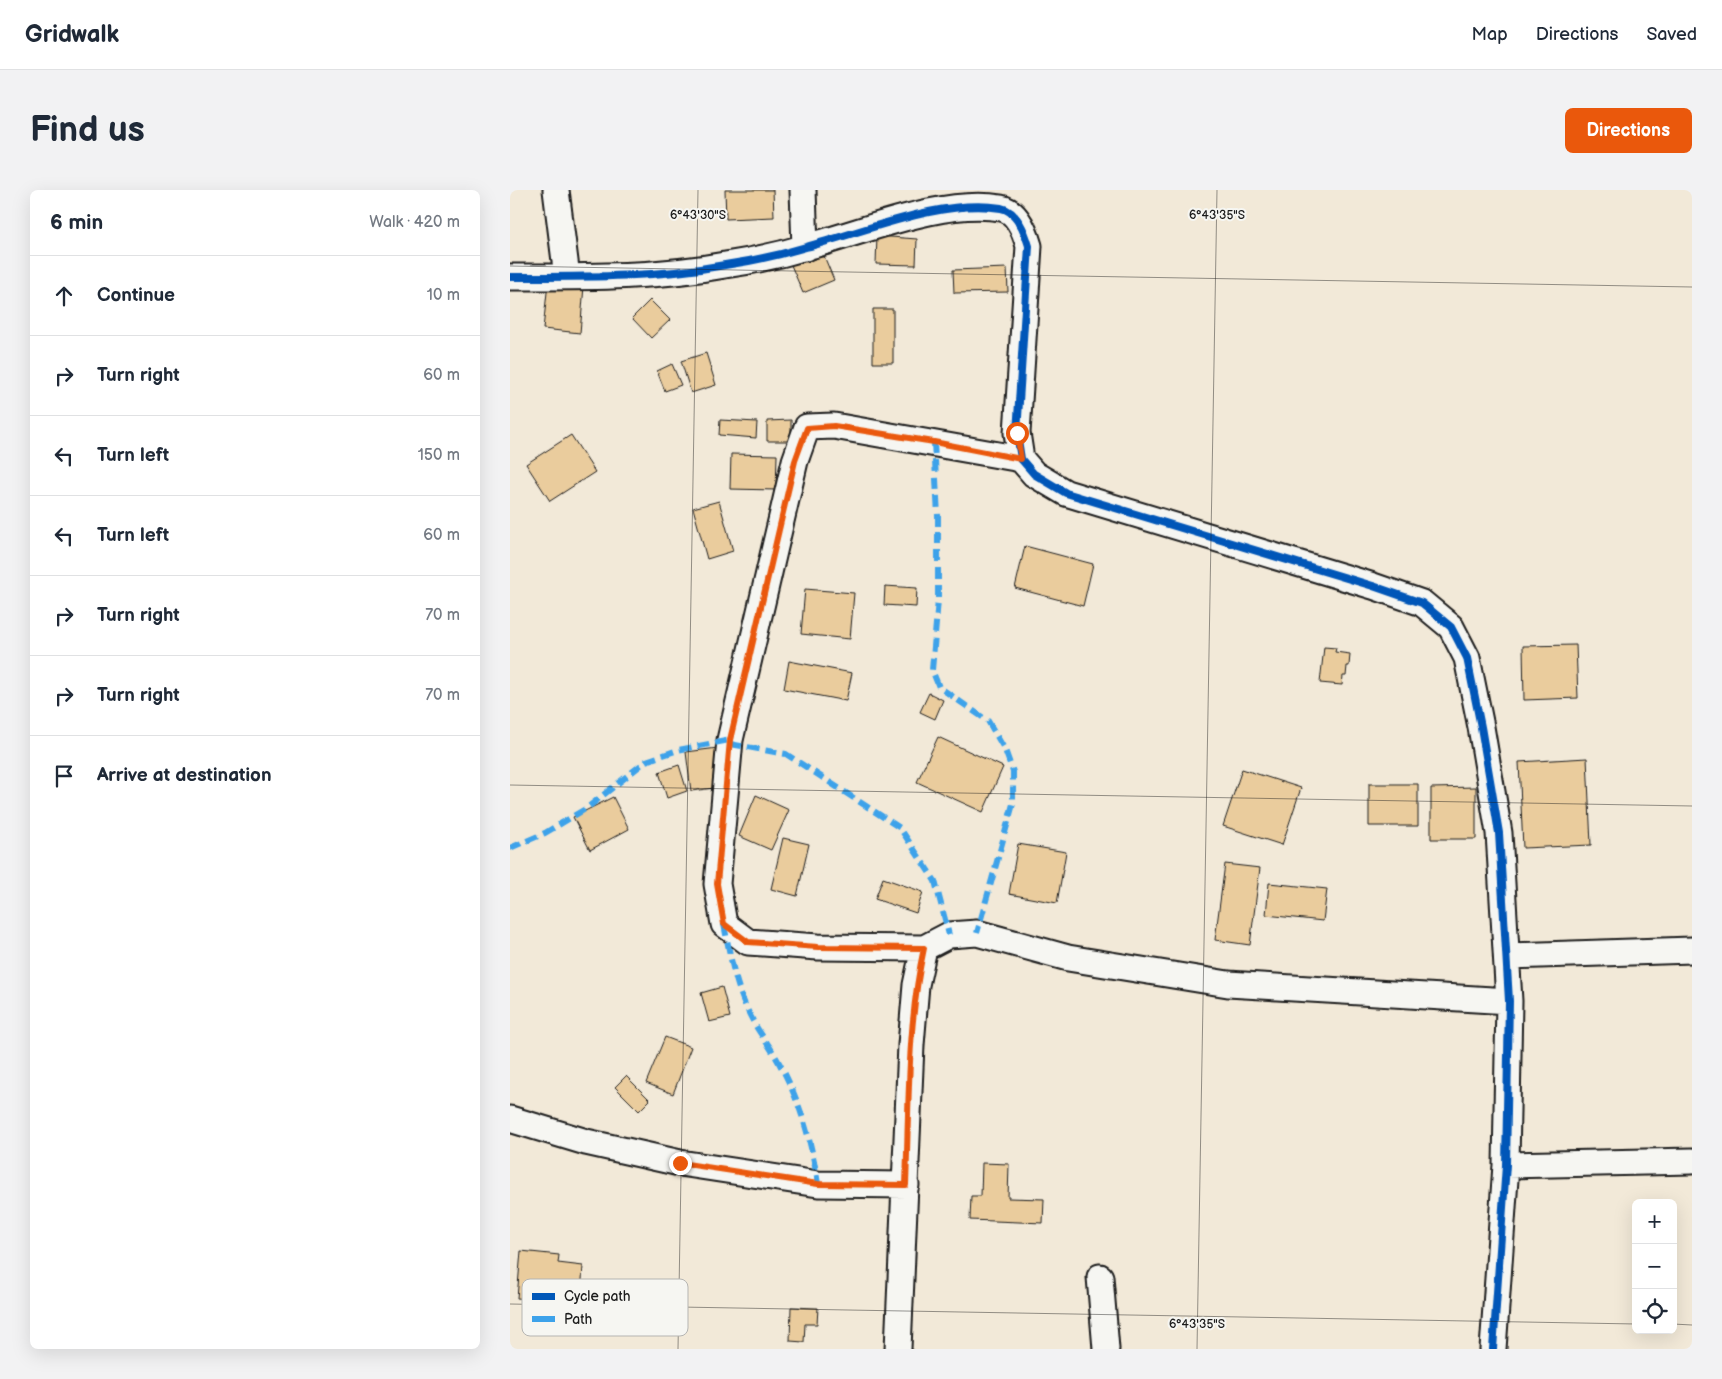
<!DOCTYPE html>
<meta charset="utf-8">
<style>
:root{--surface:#fff;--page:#f2f2f3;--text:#1f2937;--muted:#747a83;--line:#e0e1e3;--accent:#ea580c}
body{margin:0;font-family:"Balsamiq Sans",sans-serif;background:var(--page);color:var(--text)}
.controls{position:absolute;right:15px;bottom:15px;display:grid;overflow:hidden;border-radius:8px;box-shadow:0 5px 20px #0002}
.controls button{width:45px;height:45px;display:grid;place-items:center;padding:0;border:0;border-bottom:1px solid var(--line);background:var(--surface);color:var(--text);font:25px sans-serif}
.stop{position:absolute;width:15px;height:15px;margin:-11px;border:4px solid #ea580c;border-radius:50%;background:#fff}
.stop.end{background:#ea580c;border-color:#fff;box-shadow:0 1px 5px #0008}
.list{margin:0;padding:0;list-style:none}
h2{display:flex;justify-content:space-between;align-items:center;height:65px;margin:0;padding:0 20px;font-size:21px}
h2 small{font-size:16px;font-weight:400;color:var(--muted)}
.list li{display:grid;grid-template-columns:32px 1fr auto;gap:15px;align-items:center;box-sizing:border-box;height:80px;padding:0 20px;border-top:1px solid var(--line)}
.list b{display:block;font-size:19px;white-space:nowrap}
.list em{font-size:16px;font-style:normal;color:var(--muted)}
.icon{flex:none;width:28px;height:28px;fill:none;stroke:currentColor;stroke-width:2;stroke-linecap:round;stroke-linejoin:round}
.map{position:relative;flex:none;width:1182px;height:1159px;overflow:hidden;border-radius:8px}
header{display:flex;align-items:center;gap:30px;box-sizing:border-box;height:70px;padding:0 25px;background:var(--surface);border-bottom:1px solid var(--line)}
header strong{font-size:24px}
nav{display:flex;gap:28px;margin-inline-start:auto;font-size:18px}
.intro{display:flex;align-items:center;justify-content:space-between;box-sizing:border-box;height:120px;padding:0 30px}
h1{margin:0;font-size:35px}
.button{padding:12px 22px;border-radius:8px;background:var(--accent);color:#fff;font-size:18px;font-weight:700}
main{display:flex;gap:30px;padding:0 30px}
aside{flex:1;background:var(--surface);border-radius:8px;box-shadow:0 5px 20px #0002}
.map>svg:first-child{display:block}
</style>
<header>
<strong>Gridwalk</strong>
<nav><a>Map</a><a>Directions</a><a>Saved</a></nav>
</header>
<div class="intro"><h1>Find us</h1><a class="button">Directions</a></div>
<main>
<aside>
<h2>6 min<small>Walk · 420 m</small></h2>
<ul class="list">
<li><svg class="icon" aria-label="ahead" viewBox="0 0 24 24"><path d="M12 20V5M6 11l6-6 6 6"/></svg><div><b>Continue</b></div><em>10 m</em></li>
<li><svg class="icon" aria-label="right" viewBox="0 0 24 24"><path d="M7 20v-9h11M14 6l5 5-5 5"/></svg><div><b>Turn right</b></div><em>60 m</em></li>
<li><svg class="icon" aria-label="left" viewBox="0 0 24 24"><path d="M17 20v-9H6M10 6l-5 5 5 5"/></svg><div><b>Turn left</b></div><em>150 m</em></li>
<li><svg class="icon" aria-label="left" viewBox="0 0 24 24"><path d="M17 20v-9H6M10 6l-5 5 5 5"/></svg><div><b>Turn left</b></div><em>60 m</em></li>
<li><svg class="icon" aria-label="right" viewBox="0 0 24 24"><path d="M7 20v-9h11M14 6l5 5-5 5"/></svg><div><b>Turn right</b></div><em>70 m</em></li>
<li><svg class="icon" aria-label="right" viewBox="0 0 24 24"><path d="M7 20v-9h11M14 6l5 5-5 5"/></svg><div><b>Turn right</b></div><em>70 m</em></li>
<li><svg class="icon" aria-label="arrive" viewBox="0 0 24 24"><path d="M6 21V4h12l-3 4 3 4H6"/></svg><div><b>Arrive at destination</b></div></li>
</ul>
</aside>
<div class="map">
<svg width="1182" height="1159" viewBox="0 0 1182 1159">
<rect width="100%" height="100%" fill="#f2e9d8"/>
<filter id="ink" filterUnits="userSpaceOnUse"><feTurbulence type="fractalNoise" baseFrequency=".02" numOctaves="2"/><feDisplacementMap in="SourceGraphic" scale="10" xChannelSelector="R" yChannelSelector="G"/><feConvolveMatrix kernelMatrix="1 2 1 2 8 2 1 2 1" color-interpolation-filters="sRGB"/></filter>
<g filter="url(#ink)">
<path fill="#eacc9d" stroke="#1c1c1c" d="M215 0H263L264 27 216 29Z
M367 46 407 49 406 75 366 74Z
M309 54 324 90 293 103 278 68Z
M497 78 498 102 444 103 443 80Z
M38 93 74 96 70 143 33 139Z
M140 110 160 130 141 148 122 128Z
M363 119H383V173H363Z
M196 163 206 195 181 203 171 171Z
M162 174 171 195 155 201 147 181Z
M210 230 247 232 246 248 209 245Z
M281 230V251H257V231Z
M61 245 85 282 40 311 16 274Z
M221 264 267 265 266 300 220 299Z
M209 311 223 361 197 369 183 318Z
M515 356 583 374 573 416 505 398Z
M375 396 407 398 406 417 374 415Z
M295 399 344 403 340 449 291 444Z
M1066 455 1068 508 1014 510 1013 456Z
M814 457 826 458 825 462 840 464 839 476H837L836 486H833L832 495 810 493Z
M279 471 342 483 336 511 274 499Z
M419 503 433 510 425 529 410 522Z
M428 547 493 577 473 622 407 592Z
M208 558 213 597 181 601 176 562Z
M1077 568 1081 655 1013 658 1009 572Z
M169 575 177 601 157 608 149 582Z
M732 579 791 598 772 655 713 636Z
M859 594H908V636H859Z
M966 597V649H921V598Z
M246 605 279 620 261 660 229 646Z
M103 607 119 639 80 660 63 627Z
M273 648 299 654 287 706 261 699Z
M508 654 556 662 547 713 499 704Z
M715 674 750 678 740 755 705 750Z
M373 688 413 702 406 723 365 709Z
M759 693 817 699 813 731 756 725Z
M212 797 220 827 199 832 191 803Z
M155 847 181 857 163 904 136 893Z
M116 886 140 910 129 921 105 897Z
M472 973 499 974 498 1008 534 1009 533 1033 460 1030 461 1006H471Z
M11 1061 49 1065 48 1073 73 1076 71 1104 43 1101V1111L7 1108Z
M281 1117 308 1118 307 1134H295L294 1152 280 1151Z"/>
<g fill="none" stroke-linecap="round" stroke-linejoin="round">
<g stroke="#1c1c1c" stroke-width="29">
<path id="street" d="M46 0 57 87
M293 0 295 58
M0 87C72 87 144 88 215 75 242 71 270 65 296 57 354 42 432 8 491 18 507 21 515 42 519 56L507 243 511 269 524 284 556 303 863 396 912 413 941 437 957 468 971 537 989 643 999 811 996 975 983 1159
M414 758 308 757 238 752 214 734 207 694 220 550 285 271 297 237 324 236 511 269
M998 766 1182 760
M0 929 76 952 170 973 308 994 396 995
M996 975 1182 971
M590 1087 596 1159
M388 1159 401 855 406 795 414 758 439 745 467 743 558 768 718 794 999 811"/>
</g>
<use href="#street" stroke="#f6f6f2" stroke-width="25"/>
<path stroke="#3da2ea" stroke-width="6" stroke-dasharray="12 6" stroke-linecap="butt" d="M424 252 428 326V410L422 480 429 497 478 531 495 560 503 582V614L467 743
M220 554 276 564 390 638 425 691 439 745
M0 658 35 643 77 618 136 571 168 560 220 550
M214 734C220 766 226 800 242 829 248 841 257 852 264 864 288 904 301 948 308 994"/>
<g stroke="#f6f6f2" stroke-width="11">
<path id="cycleway" d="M0 87C72 87 144 88 215 75 242 71 270 65 296 57 354 42 432 8 491 18 507 21 515 42 519 56L507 243 511 269 524 284 556 303 863 396 912 413 941 437 957 468 971 537 989 643 999 811 996 975 983 1159"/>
</g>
<use href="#cycleway" stroke="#0057b8" stroke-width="8"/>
</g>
</g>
<g fill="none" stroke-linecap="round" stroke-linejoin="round" filter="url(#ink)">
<path stroke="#ea580c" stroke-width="6" d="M170 973 308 994 396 995C399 916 397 835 414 758L308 757 238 752 214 734 207 694 220 550 285 271 297 238 324 236 424 252 511 269 507 243"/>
</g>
<path fill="none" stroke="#1c1c1c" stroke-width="1" stroke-opacity="0.45" d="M0 76 1182 97M0 595 1182 616M0 1114 1126 1134M1163 1134 1182 1135M168 1159 188 0M687 1159 707 0"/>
<rect x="12" y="1089" width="166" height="57" rx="8" fill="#f6f6f2" stroke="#b5b5b2" stroke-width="1"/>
<rect x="22" y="1103" width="23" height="7" fill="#0057b8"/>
<rect x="22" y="1126" width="23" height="6" fill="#3da2ea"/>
<g font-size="14" fill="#1c1c1c">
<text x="54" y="1111">Cycle path</text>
<text x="54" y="1134">Path</text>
</g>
<g font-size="12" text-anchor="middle" fill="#1c1c1c" stroke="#f6f6f2" stroke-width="4" stroke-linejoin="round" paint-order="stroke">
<text x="188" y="29">6°43'30"S</text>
<text x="707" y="29">6°43'35"S</text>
<text x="687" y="1138">6°43'35"S</text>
</g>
</svg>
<div class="controls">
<button>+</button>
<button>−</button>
<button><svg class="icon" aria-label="locate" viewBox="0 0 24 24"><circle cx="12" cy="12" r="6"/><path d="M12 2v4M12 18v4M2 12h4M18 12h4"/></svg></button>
</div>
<div class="stop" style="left:507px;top:243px"></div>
<div class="stop end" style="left:170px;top:973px"></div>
</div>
</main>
